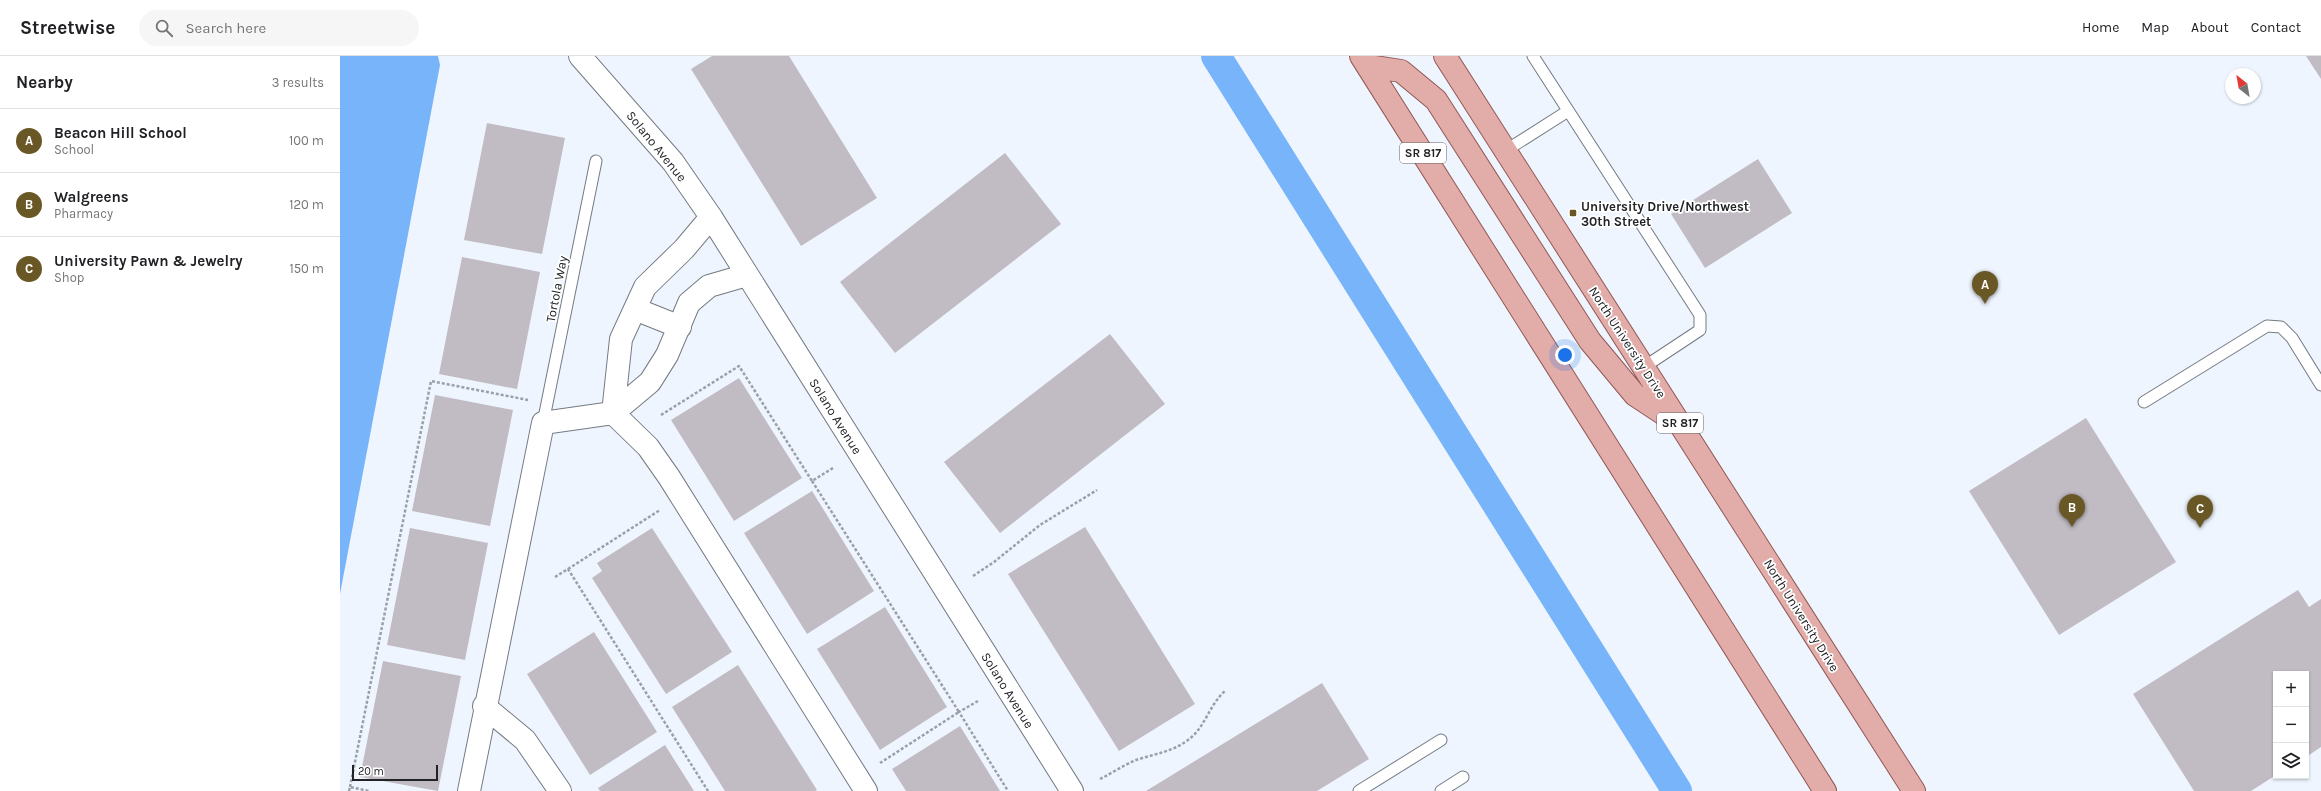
<!DOCTYPE html>
<meta charset="utf-8">
<style>
:root{--surface:#fff;--page:#f6f6f6;--text:#202124;--muted:#757577;--line:#e0e0e0;--accent:#695725}
body{margin:0;font-family:Karla,sans-serif;background:var(--page);color:var(--text)}
.controls{position:absolute;right:12px;bottom:12px;display:grid;overflow:hidden;border-radius:0px;box-shadow:0 1px 3px #0004}
.controls button{width:36px;height:36px;display:grid;place-items:center;padding:0;border:0;border-bottom:1px solid var(--line);background:var(--surface);color:var(--text);font:20px sans-serif}
.compass{position:absolute;left:1885px;top:12px;width:36px;height:36px;border-radius:50%;background:var(--surface);box-shadow:0 1px 3px #0004;rotate:329deg}
.scale{position:absolute;left:12px;bottom:10px;width:86px;box-sizing:border-box;padding-left:4px;border:2px solid #212326;border-top:0;font-size:11px;line-height:14px;white-space:nowrap;color:#212326;-webkit-text-stroke:3px #fff;paint-order:stroke}
.you{position:absolute;left:1225px;top:299px;width:14px;height:14px;margin:-10px;border:3px solid #fff;border-radius:50%;background:#1a73e8;box-shadow:0 0 0 6px #1a73e833}
.badge{display:grid;place-items:center;width:26px;height:26px;border-radius:50%;background:var(--accent);color:#fff;font-size:13px;font-weight:700}
.pin{position:absolute;translate:-50% -33px;filter:drop-shadow(0 1px 2px #0008)}
.pin::after{content:'';position:absolute;top:21px;width:14px;height:12px;background:inherit;clip-path:polygon(0 0,100% 0,50% 100%)}
.list{margin:0;padding:0;list-style:none}
h2{display:flex;justify-content:space-between;align-items:center;height:52px;margin:0;padding:0 16px;font-size:17px}
h2 small{font-size:13px;font-weight:400;color:var(--muted)}
.list li{display:grid;grid-template-columns:26px 1fr auto;gap:12px;align-items:center;box-sizing:border-box;height:64px;padding:0 16px;border-top:1px solid var(--line)}
.list b{display:block;font-size:15px;white-space:nowrap}
.list p{margin:0;font-size:13px;white-space:nowrap;color:var(--muted)}
.list em{font-size:13px;font-style:normal;color:var(--muted)}
.icon{flex:none;width:22px;height:22px;fill:none;stroke:currentColor;stroke-width:2;stroke-linecap:round;stroke-linejoin:round}
.map{position:relative;flex:none;width:1981px;height:735px;overflow:hidden}
header{display:flex;align-items:center;gap:24px;box-sizing:border-box;height:56px;padding:0 20px;background:var(--surface);border-bottom:1px solid var(--line)}
header strong{font-size:19px}
nav{display:flex;gap:22px;margin-inline-start:auto;font-size:14px}
.search{width:280px;height:36px;background:var(--page);display:flex;align-items:center;gap:10px;box-sizing:border-box;padding:0 14px;border-radius:22px;color:var(--muted);font-size:15px}
main{display:flex}
aside{flex:1;background:var(--surface)}
.map>svg:first-child{display:block}
</style>
<header>
<strong>Streetwise</strong>
<div class="search"><svg class="icon" aria-label="search" viewBox="0 0 24 24"><circle cx="10" cy="10" r="6"/><path d="M15 15l6 6"/></svg>Search here</div>
<nav><a>Home</a><a>Map</a><a>About</a><a>Contact</a></nav>
</header>
<main>
<aside>
<h2>Nearby<small>3 results</small></h2>
<ul class="list">
<li><span class="badge">A</span><div><b>Beacon Hill School</b><p>School</p></div><em>100 m</em></li>
<li><span class="badge">B</span><div><b>Walgreens</b><p>Pharmacy</p></div><em>120 m</em></li>
<li><span class="badge">C</span><div><b>University Pawn &amp; Jewelry</b><p>Shop</p></div><em>150 m</em></li>
</ul>
</aside>
<div class="map">
<svg width="1981" height="735" viewBox="0 0 1981 735">
<rect width="100%" height="100%" fill="#eef5fe"/>
<path fill="#78b4f9" d="M0 0H98L100 9 0 538Z"/>
<g fill="none" stroke-linecap="round" stroke-linejoin="round">
<path stroke="#78b4f9" stroke-width="30" d="M876 0 1337 735"/>
</g>
<path fill="#c1bbc4" d="M372 0H449L537 142 461 190 351 13Z
M1966 0H1981V23Z
M147 67 225 82 202 198 124 184Z
M665 97 721 168 555 297 500 226Z
M1418 103 1452 157 1365 212 1331 158Z
M122 201 200 216 177 333 99 318Z
M770 278 825 348 660 477 604 406Z
M399 322 462 422 394 465 331 364Z
M95 339 173 354 150 470 72 455Z
M1746 362 1836 506 1719 579 1629 435Z
M472 435 534 535 467 578 404 477Z
M745 471 855 648 779 695 668 518Z
M70 472 148 487 125 604 47 589Z
M312 472 392 596 326 638 252 522 262 515 257 507Z
M1958 534 1969 551 1981 543V691L1966 701V618H1936V719L1911 735H1854L1793 638Z
M545 551 607 651 540 694 477 593Z
M254 576 317 676 250 719 187 618Z
M43 605 121 620 98 735 20 721Z
M398 609 477 734 475 735H385L332 651Z
M982 627 1029 703 977 735H806Z
M620 670 660 735H566L552 713Z
M325 689 354 735H260L258 732Z"/>
<g fill="none" stroke-linecap="round" stroke-linejoin="round">
<g stroke="#757a82" stroke-width="13">
<path id="service" d="M1193 0 1360 259V274L1304 311
M1165 95 1228 55
M1804 346 1927 270 1941 271 1952 282 1981 329
M203 367 256 105
M1019 735 1101 684
M1101 735 1123 721"/>
</g>
<g stroke="#757a82" stroke-width="24">
<path id="minor" d="M240 0 333 106 371 161 732 735
M371 161 344 193 305 231 281 283 273 357 310 326 327 299 349 247 369 230 407 219
M295 253 340 271
M144 650 185 684 220 735
M129 735 203 367 273 357 308 391 329 421 526 735"/>
</g>
<g stroke="#915856" stroke-width="24">
<path id="primary" d="M1021 0 1485 735
M1105 0 1574 735
M1028 10 1061 15 1096 44 1250 285 1295 339 1336 366"/>
</g>
<path stroke="#9ba0a7" stroke-width="2.5" stroke-dasharray="3 2" stroke-linecap="butt" d="M321 359 399 310 472 425 493 412
M472 425 619 656 540 707
M228 513 320 454
M633 520 654 506 700 469 757 434
M215 521 228 513 368 735
M638 645 619 656 668 735
M760 723C772 717 784 709 796 704 814 698 832 696 848 684 865 672 869 649 885 635
M10 731 91 325 188 344
M9 735 10 731 29 735"/>
<use href="#service" stroke="#fff" stroke-width="11"/>
<use href="#minor" stroke="#fff" stroke-width="22"/>
<use href="#primary" stroke="#e2aca9" stroke-width="22"/>
</g>
<rect fill="#695725" stroke="#fff" stroke-width="1.5" x="1229" y="153" width="8" height="8" rx="2"/>
<g text-anchor="middle" stroke-width="3.5" stroke-linejoin="round" paint-order="stroke">
<g fill="#fff" stroke="#646567" stroke-width="1">
<rect x="1060" y="87" width="46" height="20" rx="3"/>
<rect x="1317" y="357" width="46" height="20" rx="3"/>
</g>
<g font-size="12" font-weight="bold" fill="#212326">
<text x="1083" y="101">SR 817</text>
<text x="1340" y="371">SR 817</text>
</g>
<g font-size="13" fill="#212326" stroke="#fff">
<text transform="translate(317 90) rotate(51)" y="5">Solano Avenue</text>
<text transform="translate(216 233) rotate(-79)" y="5">Tortola Way</text>
<text transform="translate(1288 286) rotate(57)" y="5">North University Drive</text>
<text transform="translate(496 360) rotate(58)" y="5">Solano Avenue</text>
<text transform="translate(1462 559) rotate(58)" y="5">North University Drive</text>
<text transform="translate(668 634) rotate(58)" y="5">Solano Avenue</text>
</g>
<g font-size="13" font-weight="bold" fill="#212326" stroke="#fff" text-anchor="start">
<text x="1241" y="155">University Drive/Northwest<tspan x="1241" dy="15">30th Street</tspan></text>
</g>
</g>
</svg>
<div class="controls">
<button>+</button>
<button>−</button>
<button><svg class="icon" aria-label="layers" viewBox="0 0 24 24"><path d="M12 4l9 5-9 5-9-5zM3 14l9 5 9-5"/></svg></button>
</div>
<svg class="compass" viewBox="-18 -18 36 36"><path d="M0-13l5 13h-10z" fill="#e53935"/><path d="M0 13l5-13h-10z" fill="#757577"/></svg>
<div class="scale">20 m</div>
<div class="you"></div>
<div class="pin badge" style="left:1645px;top:248px">A</div>
<div class="pin badge" style="left:1732px;top:471px">B</div>
<div class="pin badge" style="left:1860px;top:472px">C</div>
</div>
</main>
